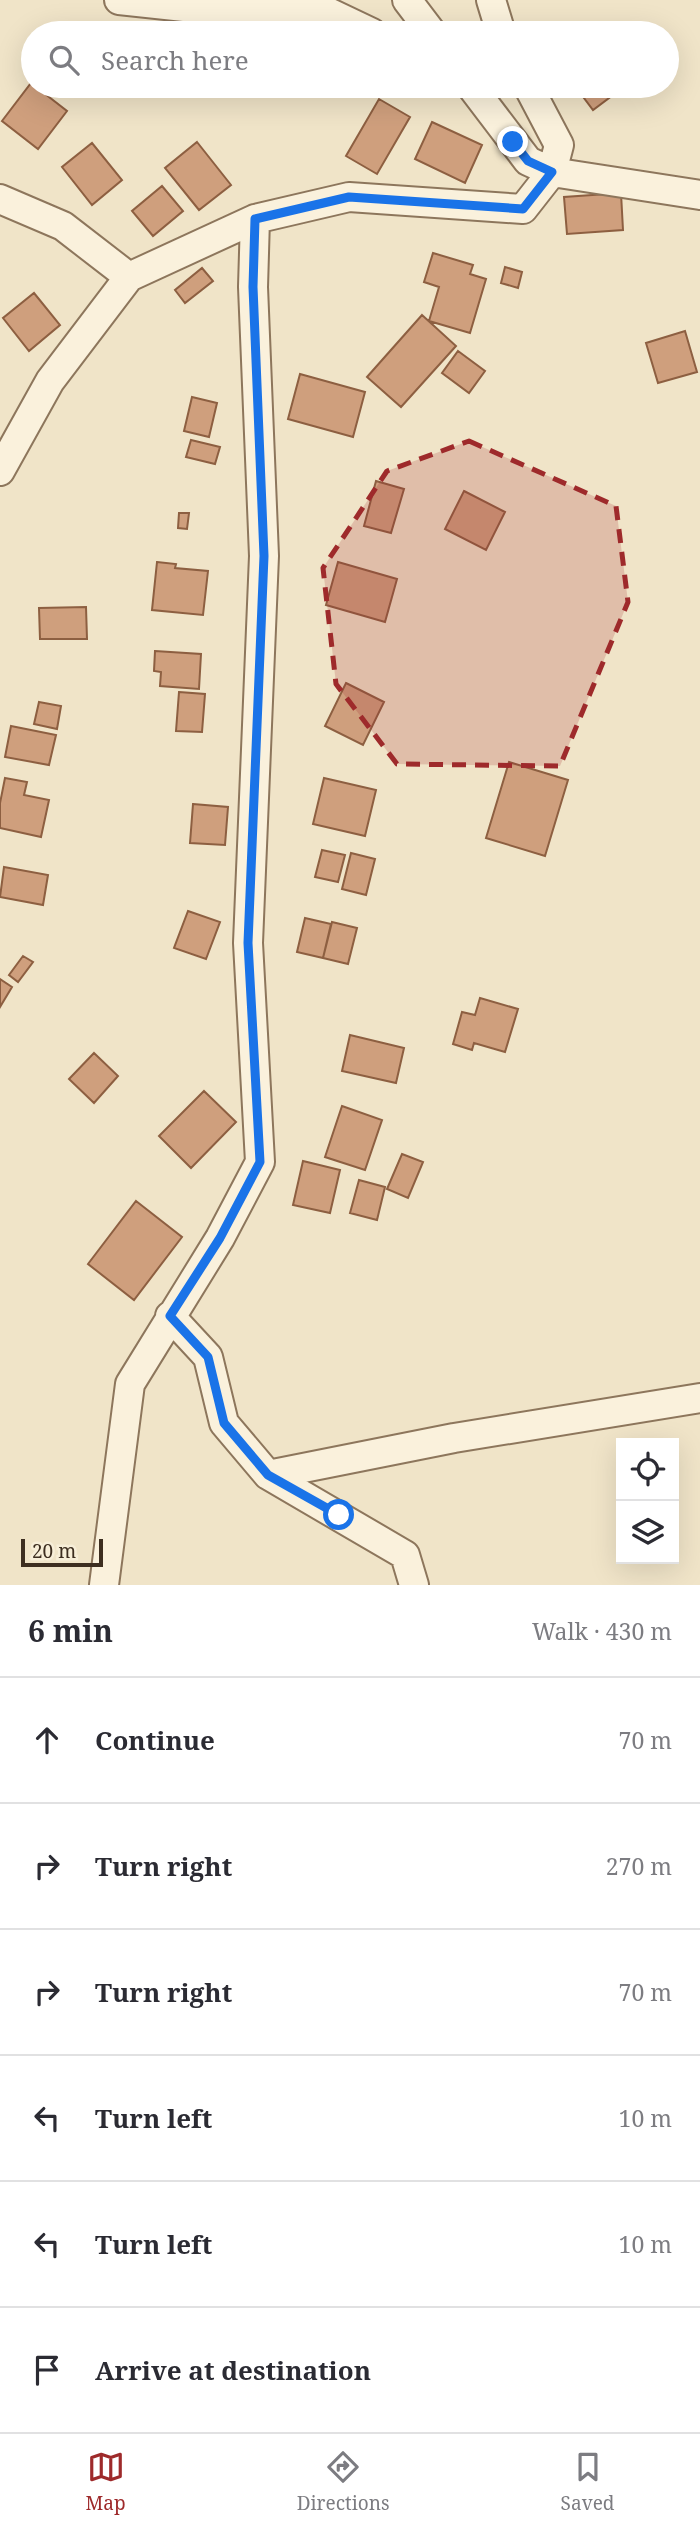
<!DOCTYPE html>
<meta charset="utf-8">
<style>
:root{--surface:#fff;--page:#f2f2f3;--text:#2b2b33;--muted:#7c7c81;--line:#e1e1e2;--accent:#9e2a2b}
body{margin:0;font-family:"Noto Serif",serif;background:var(--page);color:var(--text)}
.controls{position:absolute;right:21px;bottom:21px;display:grid;overflow:hidden;border-radius:0px;box-shadow:0 7px 28px #0002}
.controls button{width:63px;height:63px;display:grid;place-items:center;padding:0;border:0;border-bottom:2px solid var(--line);background:var(--surface);color:var(--text);font:35px sans-serif}
.scale{position:absolute;left:21px;bottom:18px;width:82px;box-sizing:border-box;padding-left:7px;border:4px solid #3d2e20;border-top:0;font-size:19px;line-height:24px;white-space:nowrap;color:#3d2e20;-webkit-text-stroke:5px #f7eed8;paint-order:stroke}
.stop{position:absolute;width:21px;height:21px;margin:-16px;border:5px solid #1a73e8;border-radius:50%;background:#fff}
.stop.end{background:#1a73e8;border-color:#fff;box-shadow:0 2px 7px #0008}
.list{margin:0;padding:0;list-style:none}
h2{display:flex;justify-content:space-between;align-items:center;height:91px;margin:0;padding:0 28px;font-size:30px}
h2 small{font-size:23px;font-weight:400;color:var(--muted)}
.list li{display:grid;grid-template-columns:46px 1fr auto;gap:21px;align-items:center;box-sizing:border-box;height:126px;padding:0 28px;border-top:2px solid var(--line)}
.list b{display:block;font-size:26px;white-space:nowrap}
.list em{font-size:23px;font-style:normal;color:var(--muted)}
.icon{flex:none;width:38px;height:38px;fill:none;stroke:currentColor;stroke-width:2;stroke-linecap:round;stroke-linejoin:round}
.map{position:relative;flex:none;width:700px;height:1585px;overflow:hidden}
.search{position:absolute;background:var(--surface);box-shadow:0 7px 28px #0002;left:21px;right:21px;top:21px;height:77px;display:flex;align-items:center;gap:18px;box-sizing:border-box;padding:0 24px;border-radius:38px;color:var(--muted);font-size:26px}
.sheet{height:847px;background:var(--surface)}
nav{display:flex;justify-content:space-around;align-items:center;box-sizing:border-box;height:98px;border-top:2px solid var(--line);background:var(--surface);font-size:19px;color:var(--muted)}
nav a{display:grid;justify-items:center;gap:4px}
nav .on{color:var(--accent)}
.map>svg:first-child{display:block}
</style>
<div class="map">
<svg width="700" height="1585" viewBox="0 0 700 1585">
<rect width="100%" height="100%" fill="#f0e4c8"/>
<path fill="#cf9f7d" stroke="#8d5f41" stroke-width="2" d="M31 83 67 111 38 149 2 121Z
M575 86H612L617 92 593 110Z
M379 99 410 117 377 174 346 156Z
M432 122 482 145 465 183 415 159Z
M197 142 231 185 199 210 165 168Z
M92 143 122 180 92 205 62 167Z
M162 186 183 211 153 236 132 211Z
M621 193 623 230 567 234 564 197Z
M433 253 473 265 470 274 486 279 470 333 429 321 439 287 424 282Z
M505 267 522 272 518 288 501 283Z
M202 268 213 281 185 303 175 290Z
M34 293 60 325 29 351 3 318Z
M422 315 456 346 401 407 367 377Z
M685 331 697 372 658 383 646 343Z
M458 351 485 371 469 393 442 373Z
M300 374 365 392 353 437 288 419Z
M192 397 217 403 209 437 184 431Z
M191 440 220 447 215 464 186 457Z
M376 481 404 489 391 533 364 526Z
M464 491 505 512 486 550 445 529Z
M179 513H189L187 529 178 528Z
M157 562 176 564 175 568 208 571 203 615 152 610Z
M338 562 397 579 385 622 326 605Z
M86 607 87 639H40L39 608Z
M155 651 201 654 199 689 160 686 161 672 154 671Z
M346 683 384 702 363 745 325 726Z
M179 692 205 694 202 732 176 731Z
M39 702 61 706 57 729 34 724Z
M11 726 56 735 49 765 5 757Z
M509 762 568 780 545 856 486 838Z
M5 778 27 782 24 795 49 800 41 837 0 828V803Z
M324 778 376 790 365 836 313 824Z
M193 804 228 807 225 845 190 843Z
M322 850 345 855 338 882 315 877Z
M351 853 375 859 366 895 342 889Z
M4 867 48 875 43 905 0 897Z
M188 911 220 922 206 959 174 948Z
M305 918 331 924 323 958 297 952Z
M332 922 357 928 348 964 323 958Z
M23 956 33 962 18 982 9 975Z
M0 979 12 987 0 1007Z
M480 998 518 1009 505 1052 474 1043 472 1050 453 1044 462 1012 475 1015Z
M350 1035 404 1048 396 1083 342 1071Z
M94 1053 118 1076 94 1103 69 1079Z
M204 1091 236 1122 191 1168 159 1136Z
M342 1106 382 1120 365 1170 325 1157Z
M402 1154 423 1162 408 1198 387 1189Z
M303 1161 340 1170 330 1213 293 1205Z
M359 1180 385 1187 377 1220 350 1213Z
M136 1201 182 1237 134 1300 88 1264Z"/>
<g fill="none" stroke-linecap="round" stroke-linejoin="round">
<g stroke="#8d765c" stroke-width="32">
<path id="minor" d="M119 0 231 12 326 11 372 33
M407 0 432 33
M491 0 501 33
M471 86 528 161 552 172 559 145 528 86
M0 199 63 226 129 277
M0 471 50 381 129 277 255 219 349 197 523 209 552 172 700 195
M170 1316 208 1357 224 1423 268 1475 405 1555 414 1585
M268 1475 454 1438 700 1398
M104 1585 130 1384 220 1238 260 1162 248 943 264 556 253 287 255 219"/>
</g>
<use href="#minor" stroke="#faf1dc" stroke-width="28"/>
</g>
<g fill="none" stroke-linecap="round" stroke-linejoin="round">
<path stroke="#1a73e8" stroke-width="9" d="M339 1515 268 1475 224 1423 208 1357 170 1316 220 1238 260 1162 248 943 264 556 253 287 255 219 349 197 523 209 552 172 528 161 513 142"/>
</g>
<path fill="#9e2a2b" fill-opacity="0.2" stroke="#9e2a2b" stroke-width="5" stroke-dasharray="14 9" stroke-linejoin="round" d="M469 441 616 506 628 602 560 766 397 764 336 684 323 568 387 471Z"/>
</svg>
<div class="controls">
<button><svg class="icon" aria-label="locate" viewBox="0 0 24 24"><circle cx="12" cy="12" r="6"/><path d="M12 2v4M12 18v4M2 12h4M18 12h4"/></svg></button>
<button><svg class="icon" aria-label="layers" viewBox="0 0 24 24"><path d="M12 4l9 5-9 5-9-5zM3 14l9 5 9-5"/></svg></button>
</div>
<div class="scale">20 m</div>
<div class="stop" style="left:339px;top:1515px"></div>
<div class="stop end" style="left:513px;top:142px"></div>
<div class="search"><svg class="icon" aria-label="search" viewBox="0 0 24 24"><circle cx="10" cy="10" r="6"/><path d="M15 15l6 6"/></svg>Search here</div>
</div>
<section class="sheet">
<h2>6 min<small>Walk · 430 m</small></h2>
<ul class="list">
<li><svg class="icon" aria-label="ahead" viewBox="0 0 24 24"><path d="M12 20V5M6 11l6-6 6 6"/></svg><div><b>Continue</b></div><em>70 m</em></li>
<li><svg class="icon" aria-label="right" viewBox="0 0 24 24"><path d="M7 20v-9h11M14 6l5 5-5 5"/></svg><div><b>Turn right</b></div><em>270 m</em></li>
<li><svg class="icon" aria-label="right" viewBox="0 0 24 24"><path d="M7 20v-9h11M14 6l5 5-5 5"/></svg><div><b>Turn right</b></div><em>70 m</em></li>
<li><svg class="icon" aria-label="left" viewBox="0 0 24 24"><path d="M17 20v-9H6M10 6l-5 5 5 5"/></svg><div><b>Turn left</b></div><em>10 m</em></li>
<li><svg class="icon" aria-label="left" viewBox="0 0 24 24"><path d="M17 20v-9H6M10 6l-5 5 5 5"/></svg><div><b>Turn left</b></div><em>10 m</em></li>
<li><svg class="icon" aria-label="arrive" viewBox="0 0 24 24"><path d="M6 21V4h12l-3 4 3 4H6"/></svg><div><b>Arrive at destination</b></div></li>
</ul>
</section>
<nav>
<a class="on"><svg class="icon" aria-label="map" viewBox="0 0 24 24"><path d="M3 6l6-2 6 2 6-2v14l-6 2-6-2-6 2zM9 4v14M15 6v14"/></svg>Map</a>
<a><svg class="icon" aria-label="directions" viewBox="0 0 24 24"><path d="M12 3l9 9-9 9-9-9zM9 14v-3h6M13 9l2 2-2 2"/></svg>Directions</a>
<a><svg class="icon" aria-label="saved" viewBox="0 0 24 24"><path d="M7 4h10v16l-5-4-5 4z"/></svg>Saved</a>
</nav>
